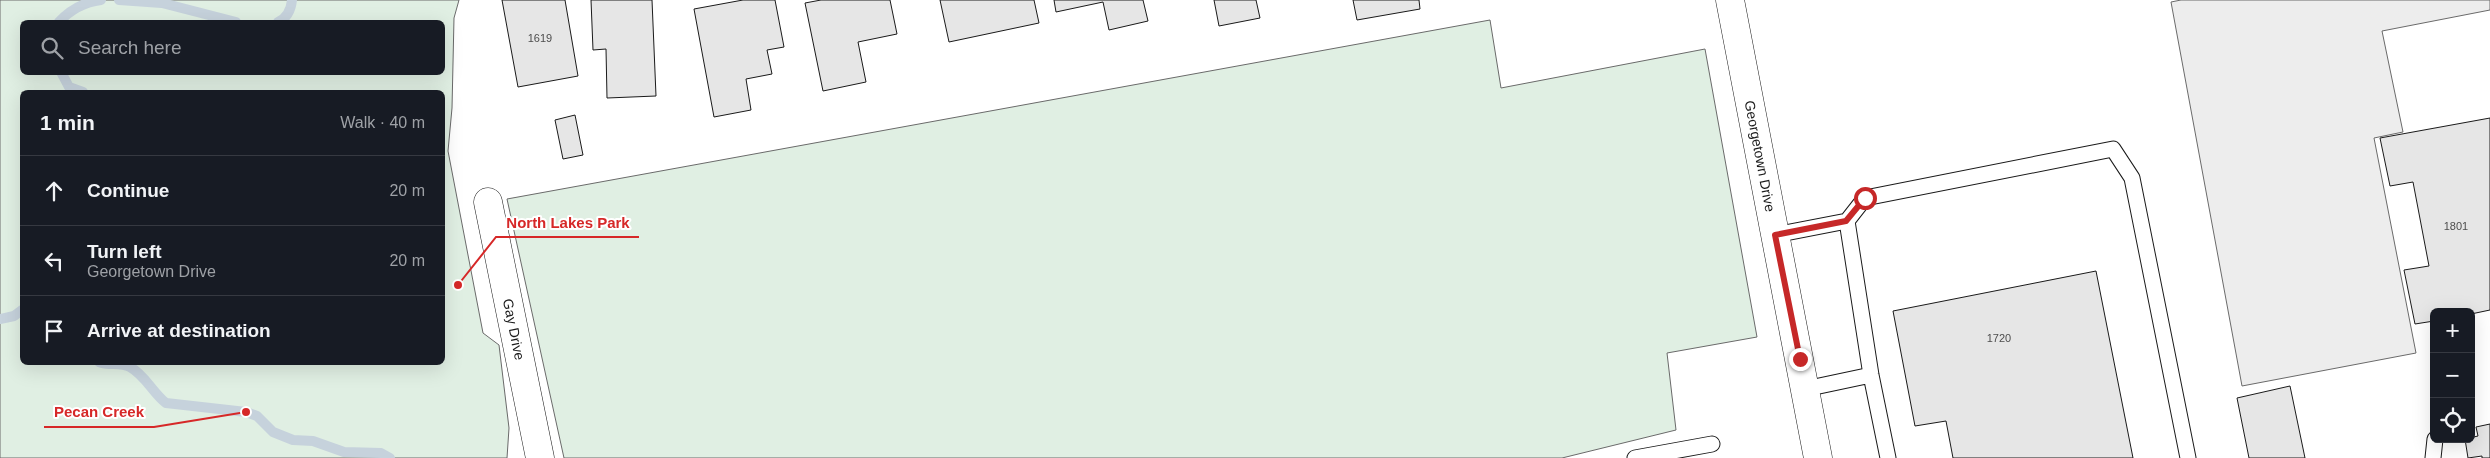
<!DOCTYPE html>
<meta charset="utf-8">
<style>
:root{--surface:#171b24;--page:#242831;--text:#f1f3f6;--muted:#9ea1a6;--line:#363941}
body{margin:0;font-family:Helvetica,sans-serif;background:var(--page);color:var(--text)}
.controls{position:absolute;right:15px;bottom:15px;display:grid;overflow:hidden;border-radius:8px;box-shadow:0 5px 20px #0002}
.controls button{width:45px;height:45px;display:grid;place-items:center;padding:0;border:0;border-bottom:1px solid var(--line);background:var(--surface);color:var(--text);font:25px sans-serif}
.stop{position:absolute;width:15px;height:15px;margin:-11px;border:4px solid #c62828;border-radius:50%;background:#fff}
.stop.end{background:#c62828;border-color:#fff;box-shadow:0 1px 5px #0008}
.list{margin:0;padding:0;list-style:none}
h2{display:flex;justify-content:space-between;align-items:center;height:65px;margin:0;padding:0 20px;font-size:21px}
h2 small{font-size:16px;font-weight:400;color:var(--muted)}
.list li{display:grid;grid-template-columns:32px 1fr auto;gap:15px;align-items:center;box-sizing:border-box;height:70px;padding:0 20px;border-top:1px solid var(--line)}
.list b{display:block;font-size:19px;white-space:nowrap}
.list p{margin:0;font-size:16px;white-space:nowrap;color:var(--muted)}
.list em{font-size:16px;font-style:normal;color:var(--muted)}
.icon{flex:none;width:28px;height:28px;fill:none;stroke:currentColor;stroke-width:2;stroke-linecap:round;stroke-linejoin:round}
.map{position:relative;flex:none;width:2490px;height:458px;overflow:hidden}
.search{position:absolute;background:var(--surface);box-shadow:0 5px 20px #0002;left:20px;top:20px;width:425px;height:55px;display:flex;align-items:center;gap:12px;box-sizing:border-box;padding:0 18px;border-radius:8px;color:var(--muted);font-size:19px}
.panel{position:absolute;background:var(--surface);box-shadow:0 5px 20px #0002;left:20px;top:90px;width:425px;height:275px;border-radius:8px}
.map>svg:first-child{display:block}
</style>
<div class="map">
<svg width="2490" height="458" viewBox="0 0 2490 458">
<rect width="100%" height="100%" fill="#fff"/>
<path fill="#e0efe3" stroke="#6a6a6a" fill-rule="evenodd" d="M0 0H459L454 18 452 108 448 151 483 333 499 345 509 428 507 458H0ZM22 22H442V72H22ZM22 92H442V362H22Z
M1490 20 1501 88 1705 49 1757 337 1667 353 1676 430 1562 458H564L507 199Z"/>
<path fill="#ededed" stroke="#6a6a6a" d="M2181 0H2490V10L2382 31 2403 132 2374 138 2416 353 2242 386 2171 2Z"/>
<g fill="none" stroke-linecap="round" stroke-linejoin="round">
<path stroke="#c6d2dc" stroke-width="10" d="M119 0 162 3 236 22
M59 22C70 10 85 2 101 0
M278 22C287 18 291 10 292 0
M61 72 69 87 83 92
M0 319 14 316 22 310
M99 362C109 366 120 362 130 367 145 375 153 393 166 403L246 412 257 416 273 432 293 440 313 441 344 452 381 453 390 458"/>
</g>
<path fill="#e6e6e6" stroke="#1a1a1a" d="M502 0H565L578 76 518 87Z
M591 0H652L656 96 607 98 606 49 593 50Z
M743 0H775L784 47 767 50 772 74 746 79 751 110 714 117 694 9Z
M821 0H890L897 34 858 42 866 82 823 91 805 3Z
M940 0H1034L1039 23 949 42Z
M1054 0H1143L1148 21 1109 30 1103 2 1056 12Z
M1214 0H1256L1260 18 1219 26Z
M1353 0H1419L1420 9 1357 20Z
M575 115 583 155 563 159 555 120Z
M2490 118V310L2471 314V312H2434V321L2415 324 2404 270 2429 266 2413 182 2390 186 2380 138Z
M2096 271 2133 458H1953L1946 421 1915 426 1893 311Z
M2290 386 2305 458H2249L2237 398Z
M2490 424V458H2482V456L2468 458 2465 439 2478 436 2476 427Z"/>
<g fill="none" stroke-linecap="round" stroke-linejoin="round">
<g stroke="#1a1a1a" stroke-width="17">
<path id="service" d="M1847 221 1865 198 2113 149 2132 178 2188 458
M1775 235 1847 221 1871 375 1888 458
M1805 389 1871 375
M1635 458 1712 444
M2433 458 2435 439"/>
</g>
<g stroke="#1a1a1a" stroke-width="29">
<g id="minor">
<path id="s1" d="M1730 0 1818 458"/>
<path id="s2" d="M488 202 540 458"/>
</g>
</g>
<use href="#service" stroke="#fff" stroke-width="15"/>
<use href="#minor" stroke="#fff" stroke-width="28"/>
</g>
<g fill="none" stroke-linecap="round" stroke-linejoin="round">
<path stroke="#c62828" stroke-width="6" d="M1800 359 1775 235 1846 221 1865 198"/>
</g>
<g text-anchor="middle" stroke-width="4" stroke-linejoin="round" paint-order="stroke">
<g font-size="11" fill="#4d4d4d">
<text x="540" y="42">1619</text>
<text x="2456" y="230">1801</text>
<text x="1999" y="342">1720</text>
</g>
<g font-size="14" fill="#1a1a1a" stroke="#fff">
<text dy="5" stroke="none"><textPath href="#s1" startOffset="159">Georgetown Drive</textPath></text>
<text dy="5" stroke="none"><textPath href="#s2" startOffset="130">Gay Drive</textPath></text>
</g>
</g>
<path fill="none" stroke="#d62828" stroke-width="2" d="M458 285L496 237H639M246 412L154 427H44"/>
<g fill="#d62828" stroke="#fff" stroke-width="2">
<circle cx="458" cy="285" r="5"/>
<circle cx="246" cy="412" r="5"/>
</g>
<g font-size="15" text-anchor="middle" font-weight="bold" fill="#d62828" stroke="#fff" stroke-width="4" stroke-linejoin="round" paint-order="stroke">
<text x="568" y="228">North Lakes Park</text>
<text x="99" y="417">Pecan Creek</text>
</g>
</svg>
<div class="controls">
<button>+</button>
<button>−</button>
<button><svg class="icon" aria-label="locate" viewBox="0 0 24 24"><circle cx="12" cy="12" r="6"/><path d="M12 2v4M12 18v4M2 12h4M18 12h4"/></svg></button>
</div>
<div class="stop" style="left:1865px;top:198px"></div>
<div class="stop end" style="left:1800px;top:359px"></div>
<div class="search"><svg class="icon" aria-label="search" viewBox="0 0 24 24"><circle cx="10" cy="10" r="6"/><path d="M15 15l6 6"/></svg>Search here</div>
<section class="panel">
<h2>1 min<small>Walk · 40 m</small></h2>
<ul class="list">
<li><svg class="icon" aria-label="ahead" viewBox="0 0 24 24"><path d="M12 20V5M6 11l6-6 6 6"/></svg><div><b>Continue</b></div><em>20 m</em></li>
<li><svg class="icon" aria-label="left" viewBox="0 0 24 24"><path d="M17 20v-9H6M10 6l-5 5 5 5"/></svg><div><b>Turn left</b><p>Georgetown Drive</p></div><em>20 m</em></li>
<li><svg class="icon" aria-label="arrive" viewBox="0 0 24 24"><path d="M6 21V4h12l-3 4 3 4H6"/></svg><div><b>Arrive at destination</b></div></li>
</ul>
</section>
</div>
